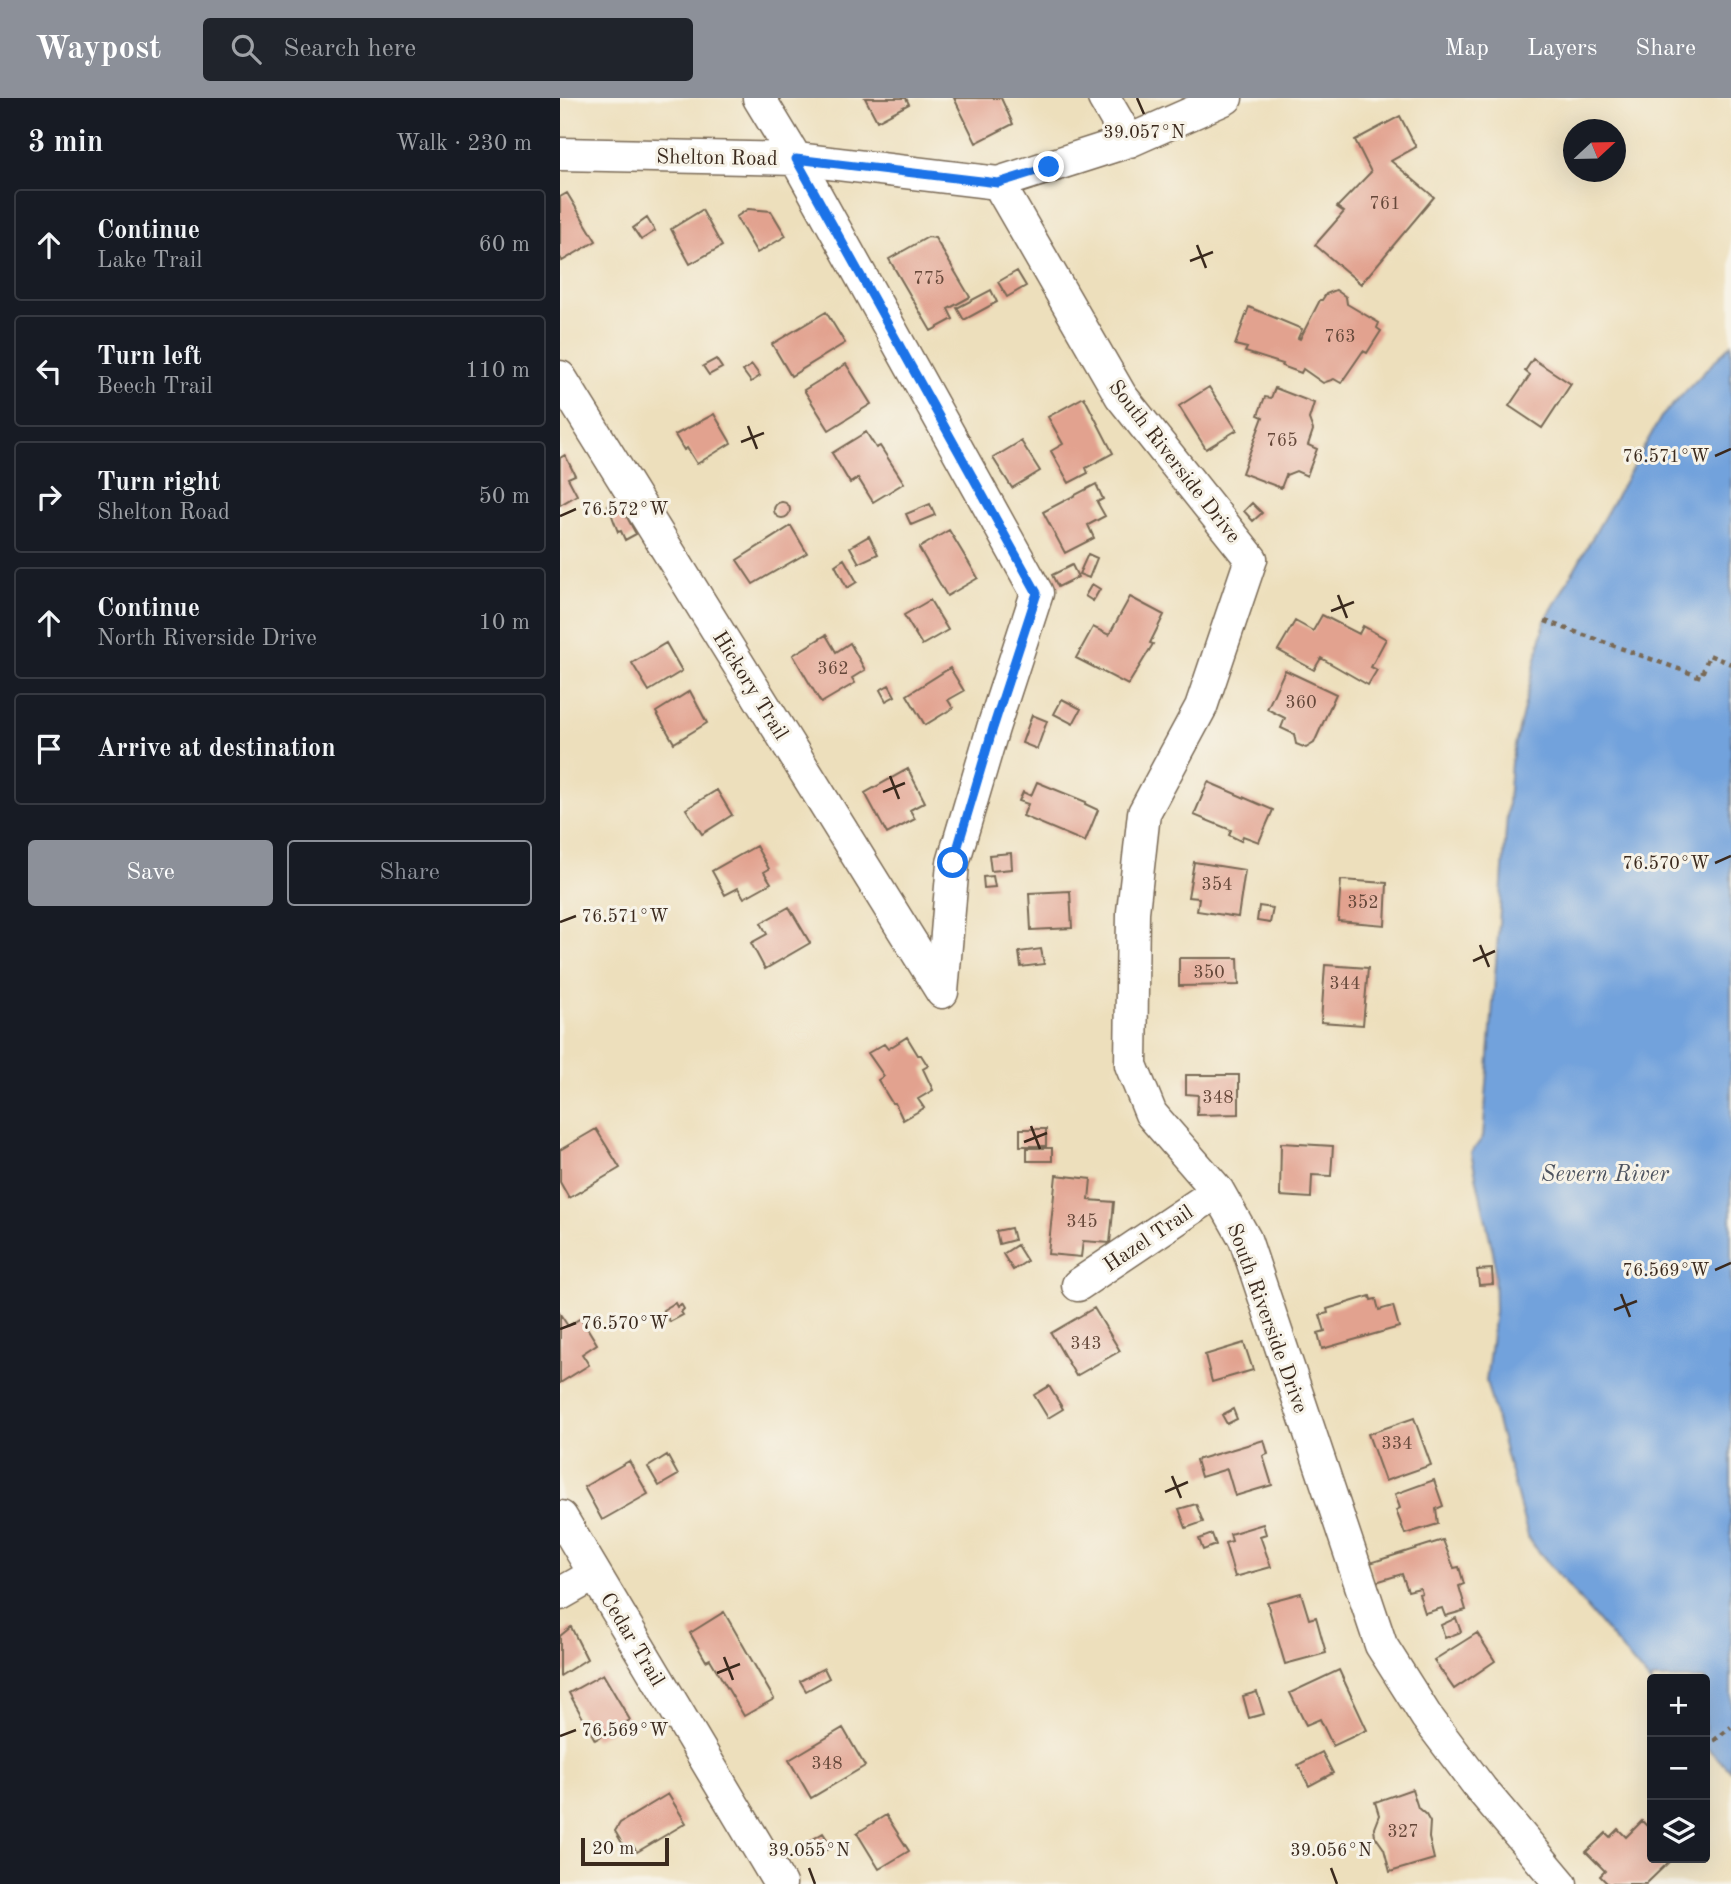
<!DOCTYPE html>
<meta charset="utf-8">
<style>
:root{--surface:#171b24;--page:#20242c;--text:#f1f3f6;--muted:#9ea1a6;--line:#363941;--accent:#8c9099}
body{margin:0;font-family:"Old Standard TT",serif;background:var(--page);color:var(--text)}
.controls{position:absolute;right:21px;bottom:21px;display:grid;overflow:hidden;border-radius:7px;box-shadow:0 7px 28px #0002}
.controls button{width:63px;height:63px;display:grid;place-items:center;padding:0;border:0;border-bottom:2px solid var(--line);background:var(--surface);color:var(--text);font:35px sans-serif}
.compass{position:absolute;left:1003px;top:21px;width:63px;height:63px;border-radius:50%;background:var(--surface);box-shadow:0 7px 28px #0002;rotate:68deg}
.scale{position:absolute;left:21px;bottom:18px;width:88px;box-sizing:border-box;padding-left:7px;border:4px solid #3b2a1e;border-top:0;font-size:19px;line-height:24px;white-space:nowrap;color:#3b2a1e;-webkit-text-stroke:5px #f7f3e8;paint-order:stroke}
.stop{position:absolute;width:21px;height:21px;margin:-16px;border:5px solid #1a73e8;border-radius:50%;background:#fff}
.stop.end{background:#1a73e8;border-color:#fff;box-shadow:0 2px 7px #0008}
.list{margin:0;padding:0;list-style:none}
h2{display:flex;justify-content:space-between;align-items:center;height:91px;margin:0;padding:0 28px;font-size:30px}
h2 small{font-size:23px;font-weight:400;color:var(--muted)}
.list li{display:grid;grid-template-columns:46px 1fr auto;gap:21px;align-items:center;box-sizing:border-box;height:112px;margin:0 14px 14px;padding:0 14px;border:2px solid var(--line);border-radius:7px}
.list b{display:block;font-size:26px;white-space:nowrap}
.list p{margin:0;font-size:23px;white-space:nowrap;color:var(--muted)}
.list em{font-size:23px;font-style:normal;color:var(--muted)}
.actions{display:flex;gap:14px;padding:21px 28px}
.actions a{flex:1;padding:16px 0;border:2px solid var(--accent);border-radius:7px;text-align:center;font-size:24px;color:var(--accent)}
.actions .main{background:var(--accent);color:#fff}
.icon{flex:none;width:38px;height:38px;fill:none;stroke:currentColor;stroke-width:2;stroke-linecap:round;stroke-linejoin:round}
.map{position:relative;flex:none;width:1171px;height:1786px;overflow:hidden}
header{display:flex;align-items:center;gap:42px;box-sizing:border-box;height:98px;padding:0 35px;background:var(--accent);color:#fff}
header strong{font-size:33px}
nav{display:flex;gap:38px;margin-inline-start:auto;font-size:24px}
.search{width:490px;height:63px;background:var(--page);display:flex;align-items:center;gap:18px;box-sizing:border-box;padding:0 24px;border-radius:7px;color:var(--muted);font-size:26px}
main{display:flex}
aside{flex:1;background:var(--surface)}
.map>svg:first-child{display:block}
</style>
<header>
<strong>Waypost</strong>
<div class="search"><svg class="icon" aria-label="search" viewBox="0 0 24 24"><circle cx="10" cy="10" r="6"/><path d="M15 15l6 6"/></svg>Search here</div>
<nav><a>Map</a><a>Layers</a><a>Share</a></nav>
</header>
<main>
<aside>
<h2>3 min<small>Walk · 230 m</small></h2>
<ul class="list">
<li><svg class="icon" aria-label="ahead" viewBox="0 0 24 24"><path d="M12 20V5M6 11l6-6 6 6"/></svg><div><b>Continue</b><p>Lake Trail</p></div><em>60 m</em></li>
<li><svg class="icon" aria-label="left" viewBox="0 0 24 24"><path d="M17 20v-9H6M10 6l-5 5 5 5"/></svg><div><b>Turn left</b><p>Beech Trail</p></div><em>110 m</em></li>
<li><svg class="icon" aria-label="right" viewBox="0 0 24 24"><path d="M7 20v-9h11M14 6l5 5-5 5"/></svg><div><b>Turn right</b><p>Shelton Road</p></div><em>50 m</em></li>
<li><svg class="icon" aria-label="ahead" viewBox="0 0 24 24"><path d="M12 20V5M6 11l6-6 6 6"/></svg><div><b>Continue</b><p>North Riverside Drive</p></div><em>10 m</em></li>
<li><svg class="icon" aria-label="arrive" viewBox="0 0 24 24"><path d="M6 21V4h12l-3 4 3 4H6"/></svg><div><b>Arrive at destination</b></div></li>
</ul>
<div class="actions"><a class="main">Save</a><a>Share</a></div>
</aside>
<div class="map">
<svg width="1171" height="1786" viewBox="0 0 1171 1786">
<rect width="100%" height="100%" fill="#f7f3e8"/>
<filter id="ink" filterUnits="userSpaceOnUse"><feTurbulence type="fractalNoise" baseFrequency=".0143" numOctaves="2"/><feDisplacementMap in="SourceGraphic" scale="14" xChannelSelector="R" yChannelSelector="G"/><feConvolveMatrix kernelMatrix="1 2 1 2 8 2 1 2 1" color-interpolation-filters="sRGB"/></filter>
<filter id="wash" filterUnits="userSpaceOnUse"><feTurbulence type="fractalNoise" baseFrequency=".00686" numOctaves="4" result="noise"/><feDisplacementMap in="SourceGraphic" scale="28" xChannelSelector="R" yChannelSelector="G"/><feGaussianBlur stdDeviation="1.57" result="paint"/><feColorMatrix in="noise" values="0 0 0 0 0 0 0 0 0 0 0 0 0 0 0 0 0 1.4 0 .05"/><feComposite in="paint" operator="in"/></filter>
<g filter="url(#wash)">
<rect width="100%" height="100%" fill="#eddfbc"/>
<path fill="#72a2dc" stroke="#56667d" stroke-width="2" d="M1171 246V1673L1145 1648V1581H1092V1587L969 1442 926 1283 935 1213 934 1159 911 1055 923 1039 951 664 985 523 1101 319Z"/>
<g id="blocks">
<path fill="#e2a28f" d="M305 0H346L349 6 317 23Z
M394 0H441L453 26 416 45Z
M840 18 856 49 831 63 874 99 801 186 755 147 784 114 777 109 811 74 795 42Z
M7 95 36 143 2 163 0 159V99Z
M188 111 211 113 226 138 197 155 176 119Z
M142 112 162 148 130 166 111 131Z
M87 120 95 133 81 142 73 130Z
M368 139 375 140 410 199 388 211 393 221 371 233 329 161Z
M457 173 466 188 447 199 438 184Z
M431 192 437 204 404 222 397 210Z
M776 192 786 199 787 206 819 225 817 230 821 233 807 255 803 253 781 285 774 281 763 285 743 271 741 275 722 268 723 266 685 254 687 250 675 247 689 209 742 231 738 240 740 241 760 202H762L766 196Z
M266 214 285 245 231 278 212 246Z
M156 261 162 270 149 277 143 268Z
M973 261 1011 286 982 330 949 308 970 277 965 273Z
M286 266 311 306 269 332 244 292Z
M192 267 200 278 191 284 183 273Z
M649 289 677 332 646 351 619 308Z
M715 290 754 305 749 321 753 332 748 347 757 351 749 372 747 378 736 373 726 377 721 390 682 375 703 319 698 317 705 299 711 300Z
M524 299 553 355 526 370 528 375 509 385 491 353 503 346 488 319Z
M154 316 171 345 137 366 127 350 124 352 115 337Z
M306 334 316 350 320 348 344 385 313 404 298 380 290 385 272 355Z
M461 343 480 373 452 390 433 360Z
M5 357 15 377 8 380 17 397 0 407V360Z
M536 386 543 401 537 404 545 418 528 427 534 440 505 455 483 414Z
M58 402 76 436 65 442 61 433 58 434 48 407Z
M214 412a8 8 0 1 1 16 0a8 8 0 1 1-16 0Z
M692 405 702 415 693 423 684 413Z
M370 406 375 417 351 427 346 416Z
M231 428 247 455 193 486 177 462Z
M389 432 418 480 387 498 359 450Z
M309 438 318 456 299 465 290 449Z
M528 456 537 460 529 480 519 476Z
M284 461 297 484 287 490 275 467Z
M512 467 518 479 498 489 492 477Z
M532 486 540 491 533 503 525 498Z
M570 499 604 517 590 545 593 546 568 587 516 560 533 529 549 537Z
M370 502 388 532 362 547 344 517Z
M762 517 799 536 803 528 826 541 811 569 817 572 808 587 761 560 754 572 718 552 735 523 753 533Z
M266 537 276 554 290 545 305 572 292 580 295 585 261 605 233 557Z
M106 545 122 573 89 593 72 565Z
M390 570 404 593 388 602 393 610 365 627 347 597Z
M725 572 776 596 754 645 746 650 736 646 734 636 721 630 725 620 707 611Z
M329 587 335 598 326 603 320 592Z
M130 593 147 625 114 645 96 614Z
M502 601 521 611 513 626 494 616Z
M472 617 487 623 477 651 462 645Z
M348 671 365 704 350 712 355 721 327 736 305 695Z
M477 684 526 704 525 706 538 712 525 744 463 718 468 706 459 703 463 694 471 698Z
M648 684 713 712 699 744 683 738 681 743 669 737 671 732 634 717Z
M157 692 172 717 142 736 126 711Z
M196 748 209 771 204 774 211 785 184 800 178 790 165 797 152 773Z
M451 755 452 771 431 773 429 757Z
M634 764 685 772 678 819 637 813 639 800 628 799Z
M433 778 435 789 424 790 423 779Z
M781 782 827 785 825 827 778 823Z
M510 793 512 830 471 832 469 795Z
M699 808 713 810 710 825 697 823Z
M229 809 250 845 205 871 191 845 207 836 201 825Z
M481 851 484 866 461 869 459 854Z
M619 860H678L679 887 619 888Z
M765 867 808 870 803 927 761 924Z
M347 939 358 957H361L368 968 363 971 373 992 358 1001 364 1010 343 1022 335 1005H332L318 982 324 978 308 955 324 946 328 951Z
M626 977H679V1016L637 1017 638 997 626 996Z
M36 1031 60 1070 9 1100 0 1084V1052Z
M460 1031H486V1048H460Z
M721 1045 773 1048 771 1078 752 1077 751 1100 720 1098Z
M467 1050H492V1063H467Z
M496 1077 531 1081 529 1102 554 1104 550 1145 523 1143 521 1159 488 1156Z
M451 1130 454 1142 439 1146 436 1133Z
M457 1147 467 1163 453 1172 443 1156Z
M932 1171 933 1186 919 1187 917 1172Z
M810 1198 811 1202 816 1201 819 1212 833 1208 839 1229 762 1251 758 1235 765 1233 760 1217 768 1215 767 1211Z
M115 1205 117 1209 121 1206 124 1211 121 1214 123 1217 110 1224 103 1212Z
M534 1210 560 1253 516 1278 491 1235Z
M0 1216 8 1228 21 1220 37 1246 22 1256 29 1267 0 1285Z
M684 1245 693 1272 652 1284 645 1257Z
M489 1288 503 1311 488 1320 474 1297Z
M673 1311 677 1321 667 1326 662 1317Z
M854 1320 871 1367 825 1383 808 1336Z
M704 1342 708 1356 703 1358 712 1387 675 1398 667 1371 641 1379 636 1362Z
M107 1357 118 1377 99 1388 88 1369Z
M69 1363 88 1396 42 1422 24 1389Z
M874 1382 883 1408 876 1411 878 1426 845 1436 836 1412 840 1410 835 1396Z
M636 1406 643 1424 626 1430 619 1411Z
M703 1426 706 1436 700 1438 711 1469 675 1479 665 1445 672 1443 670 1436Z
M652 1436 656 1447 643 1452 639 1441Z
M883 1442 894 1470 899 1469 904 1486 899 1488 906 1512 885 1518 882 1510 865 1515 859 1496 862 1495 860 1490 848 1493 842 1476 816 1484 810 1465Z
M741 1495 749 1521 756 1519 766 1555 725 1566 707 1504Z
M164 1514 214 1601 184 1618 150 1561 146 1563 130 1535Z
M896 1520 901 1534 885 1540 881 1527Z
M11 1529 27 1561 0 1578V1538Z
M917 1535 935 1563 894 1591 874 1562Z
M264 1570 269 1580 246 1593 240 1583Z
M779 1572 807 1632 773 1648 760 1621 746 1627 730 1595Z
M43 1576 70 1622 35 1642 9 1595Z
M697 1594 704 1616 689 1620 683 1598Z
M283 1630 305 1668 251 1700 229 1662Z
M762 1654 773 1675 749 1688 738 1667Z
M852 1691 858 1710 866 1717 870 1724 869 1740 874 1761 830 1774 824 1751 815 1738 814 1730 819 1717 815 1704Z
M108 1696 126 1725 77 1754 73 1748 66 1752 55 1733 60 1725Z
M326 1717 349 1753 319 1771 297 1735Z
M1082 1723 1092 1733V1760H1113L1086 1786H1048L1040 1778 1045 1773 1026 1754 1046 1735 1050 1739 1058 1731 1066 1739Z
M263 1735 272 1749 253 1759 245 1746Z"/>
</g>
</g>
<g filter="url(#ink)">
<use href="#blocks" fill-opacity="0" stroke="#796955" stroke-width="2"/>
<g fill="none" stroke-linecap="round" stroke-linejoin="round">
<g stroke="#796955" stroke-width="35">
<path id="street" d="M199 0 236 61 477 495 433 630 393 765 382 894
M544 0 569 43
M0 56 236 61 438 85 569 43 666 0
M438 85 561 298 691 461 641 609 584 715 573 814 571 967 591 1016 658 1093 685 1141 821 1547 866 1618 921 1691 1001 1786
M0 279 382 894
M518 1187 658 1093
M1 1419 220 1786
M0 1496 35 1476"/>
</g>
<path stroke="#796955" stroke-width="4.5" stroke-dasharray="5 5" stroke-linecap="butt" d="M985 523 1141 579 1149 557 1171 566
M1146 1649 1171 1629"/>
<use href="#street" stroke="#fff" stroke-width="32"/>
</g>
</g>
<g fill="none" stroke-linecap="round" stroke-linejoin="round" filter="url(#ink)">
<path stroke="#1a73e8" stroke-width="9" d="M393 765 433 630 477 495 236 61 438 85 489 69"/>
</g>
<path fill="none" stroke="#3b2a1e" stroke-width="2.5" d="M577 0 584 16M637 147 646 170M630 163 653 154M188 328 197 351M181 344 204 335M1155 358 1171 351M0 418 16 411M778 497 787 520M771 513 794 504M330 678 339 701M323 694 345 685M1155 765 1171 758M0 824 16 818M920 847 929 869M913 863 935 853M471 1028 480 1051M464 1044 487 1035M1155 1172 1171 1165M1061 1196 1070 1219M1054 1212 1077 1203M0 1231 16 1225M612 1378 621 1400M605 1394 628 1384M164 1559 173 1582M157 1575 180 1566M0 1638 16 1632M249 1770 255 1786M771 1770 777 1786"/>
<g text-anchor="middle" stroke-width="6" stroke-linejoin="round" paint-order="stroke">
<g font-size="18" fill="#65483a">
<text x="825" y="111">761</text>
<text x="369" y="186">775</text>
<text x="780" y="244">763</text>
<text x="722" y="348">765</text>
<text x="273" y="576">362</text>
<text x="741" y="610">360</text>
<text x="657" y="792">354</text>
<text x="803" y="810">352</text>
<text x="649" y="880">350</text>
<text x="785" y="891">344</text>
<text x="658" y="1005">348</text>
<text x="522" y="1129">345</text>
<text x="526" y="1251">343</text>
<text x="837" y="1351">334</text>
<text x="267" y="1671">348</text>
<text x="843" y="1739">327</text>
</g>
<g font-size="21" fill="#3b2a1e" stroke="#f7f3e8">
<text transform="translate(157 59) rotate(1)" y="7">Shelton Road</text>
<text transform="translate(615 363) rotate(52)" y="7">South Riverside Drive</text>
<text transform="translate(191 587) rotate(58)" y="7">Hickory Trail</text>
<text transform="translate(588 1140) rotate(-34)" y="7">Hazel Trail</text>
<text transform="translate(708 1220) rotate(70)" y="7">South Riverside Drive</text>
<text transform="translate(73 1541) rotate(59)" y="7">Cedar Trail</text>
</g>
<g font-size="23" font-style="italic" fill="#4e5460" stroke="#f7f3e8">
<text x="1045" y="1083">Severn River</text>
</g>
</g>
<g font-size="18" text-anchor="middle" fill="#3b2a1e" stroke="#f7f3e8" stroke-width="6" stroke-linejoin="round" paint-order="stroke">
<text x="584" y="40">39.057°N</text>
<text x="1106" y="364">76.571°W</text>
<text x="65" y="417">76.572°W</text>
<text x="1106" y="771">76.570°W</text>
<text x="65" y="824">76.571°W</text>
<text x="1106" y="1178">76.569°W</text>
<text x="65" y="1231">76.570°W</text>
<text x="65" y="1638">76.569°W</text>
<text x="249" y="1758">39.055°N</text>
<text x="771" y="1758">39.056°N</text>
</g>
</svg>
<div class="controls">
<button>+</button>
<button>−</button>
<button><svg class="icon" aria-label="layers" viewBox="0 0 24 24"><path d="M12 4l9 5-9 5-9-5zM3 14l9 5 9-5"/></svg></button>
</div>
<svg class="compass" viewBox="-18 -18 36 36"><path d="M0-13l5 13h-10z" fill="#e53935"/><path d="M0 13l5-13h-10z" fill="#9ea1a6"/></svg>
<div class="scale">20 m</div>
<div class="stop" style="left:393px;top:765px"></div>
<div class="stop end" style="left:489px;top:69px"></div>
</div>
</main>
